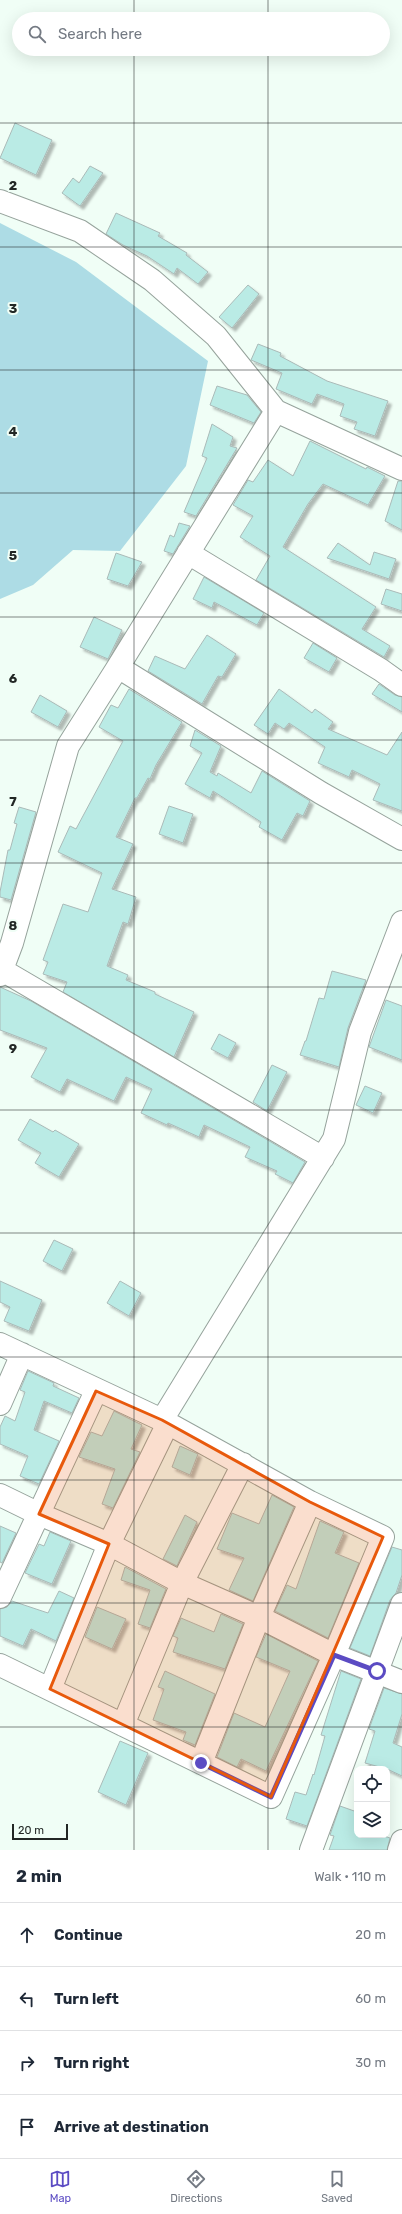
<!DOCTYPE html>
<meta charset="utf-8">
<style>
:root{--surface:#fff;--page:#f2f2f3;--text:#1f2937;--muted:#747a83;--line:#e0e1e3;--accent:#5b4bc3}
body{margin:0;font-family:Rubik,sans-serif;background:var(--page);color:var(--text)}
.controls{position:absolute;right:12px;bottom:12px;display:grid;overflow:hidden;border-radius:8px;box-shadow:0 4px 16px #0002}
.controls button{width:36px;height:36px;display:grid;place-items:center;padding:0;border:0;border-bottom:1px solid var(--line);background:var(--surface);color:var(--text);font:20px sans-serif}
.scale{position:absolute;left:12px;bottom:10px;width:56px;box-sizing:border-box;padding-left:4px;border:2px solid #222725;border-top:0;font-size:11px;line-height:14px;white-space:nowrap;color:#222725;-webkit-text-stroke:3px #f0fef6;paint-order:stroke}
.stop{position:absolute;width:12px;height:12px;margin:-9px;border:3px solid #5b4bc3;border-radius:50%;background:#fff}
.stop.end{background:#5b4bc3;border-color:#fff;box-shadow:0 1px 4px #0008}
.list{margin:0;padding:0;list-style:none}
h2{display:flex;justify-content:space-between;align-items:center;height:52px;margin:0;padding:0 16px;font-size:17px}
h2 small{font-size:13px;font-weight:400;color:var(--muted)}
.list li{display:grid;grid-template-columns:26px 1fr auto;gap:12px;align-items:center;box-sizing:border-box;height:64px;padding:0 16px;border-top:1px solid var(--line)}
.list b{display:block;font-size:15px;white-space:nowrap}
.list em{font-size:13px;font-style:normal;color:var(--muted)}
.icon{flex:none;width:22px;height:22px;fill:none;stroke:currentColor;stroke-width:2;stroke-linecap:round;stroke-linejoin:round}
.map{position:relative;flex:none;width:402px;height:1850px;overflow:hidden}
.search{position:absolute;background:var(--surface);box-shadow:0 4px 16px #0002;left:12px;right:12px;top:12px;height:44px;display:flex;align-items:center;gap:10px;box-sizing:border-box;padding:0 14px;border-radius:22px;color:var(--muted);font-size:15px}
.sheet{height:308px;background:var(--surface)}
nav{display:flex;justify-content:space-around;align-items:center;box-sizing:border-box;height:56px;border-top:1px solid var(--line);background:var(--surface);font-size:11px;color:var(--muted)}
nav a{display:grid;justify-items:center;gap:2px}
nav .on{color:var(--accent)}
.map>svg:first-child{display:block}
</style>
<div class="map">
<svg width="402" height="1850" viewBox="0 0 402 1850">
<defs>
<filter id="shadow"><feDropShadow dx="3.5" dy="3.5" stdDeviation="1" flood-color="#0004"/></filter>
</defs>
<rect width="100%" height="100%" fill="#f0fef6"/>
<path fill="#addce5" d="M0 223 76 262 208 361 186 466 120 551 73 550 33 585 0 599Z"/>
<path fill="#baebe5" stroke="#aabab8" filter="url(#shadow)" d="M15 123 52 140 36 175 0 158Z
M90 166 103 173 80 206 62 193 73 178 79 183Z
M116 213 160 233 158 236 187 253 186 255 208 272 198 284 177 268 174 274 147 256 123 245 106 234Z
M248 285 259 294 232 328 219 317Z
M258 344 281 353 280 356 327 381 388 401 375 436 354 429 357 422 340 416 344 404 317 394 312 404 276 389 282 373 251 360Z
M217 386 247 395 261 412 254 423 210 405Z
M212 424 233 437 230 446 237 448 196 516 184 512 207 458 202 456Z
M310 441 366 469 367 467 385 476 368 505 323 484 308 504 283 547 376 607 362 629 390 646 384 657 256 580 270 556 240 537 253 516 233 505 248 480 253 482 268 460 293 476Z
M398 481H402V530L385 521Z
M179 523 190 526 173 554 164 551 170 535 174 537Z
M338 543 370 565 374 552 396 559 389 579 327 558Z
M116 553 142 562 128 586 107 579Z
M204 577 264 613 257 625 214 602 212 608 193 599Z
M386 589 402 594V611L381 604Z
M94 617 122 630 108 659 80 647Z
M207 635 236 654 222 677 218 676 202 704 148 671 155 656 185 669Z
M313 643 337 658 329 672 304 658Z
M379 684 395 695 402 697V712L372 694Z
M129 689 182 722 156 765 150 779 148 778 137 798H135L116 837 133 844 112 889 136 897 128 924 123 922 107 966 128 975 126 980 155 992V994L194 1012 174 1057 63 992 67 982 43 974 48 962 43 960 63 904 88 912 102 873 58 852 70 826 76 829 123 741 99 727 111 705 118 708Z
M279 689 312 713 315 709 333 722 328 729 387 755 402 732V811L373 800 380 784 352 770 349 777 318 763 325 747 289 723 284 729 275 723 268 734 254 725Z
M40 695 67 711 58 727 31 712Z
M195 730 221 746 210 772 217 776 218 773 251 793 262 771 310 801 303 816 297 813 282 840 259 827 261 822 213 791 210 798 185 784 202 753 190 746Z
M169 806 193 814 183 843 159 834Z
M19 807 36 812 11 900 0 897V892L8 850H10L17 824 14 823Z
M332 971 366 980 348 1028 339 1067 300 1055 305 1041H306L319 998 324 999Z
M0 987 31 1001 305 1162 293 1183 275 1174 277 1171 245 1157 250 1147 204 1125 199 1137 168 1123 167 1125 141 1113 152 1089 126 1077 114 1101 67 1079 60 1092 31 1077 47 1048 0 1030Z
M386 1000 402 1006V1060L369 1047Z
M219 1034 236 1043 228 1058 211 1049Z
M272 1065 287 1072 267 1111 253 1102Z
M365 1086 382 1093 373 1113 356 1105Z
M30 1119 53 1132 55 1130 79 1144 59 1177 35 1163 41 1153 18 1140Z
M54 1240 73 1249 62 1271 43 1261Z
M0 1281 42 1300 29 1331 4 1321 10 1307 0 1302Z
M120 1281 141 1293 129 1316 107 1303Z
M28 1371 54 1383 53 1386 79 1398 72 1413 44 1401 34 1430 59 1441 39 1484 20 1476 28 1456 0 1444V1427L5 1416 15 1421 25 1392 20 1390Z
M114 1411 142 1425 131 1449 140 1452 113 1508 102 1504 115 1469 79 1457 91 1432 102 1436Z
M180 1446 198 1454 190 1475 172 1467Z
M272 1495 294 1507 253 1601 229 1590 244 1558 217 1549 232 1513 259 1524Z
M185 1515 197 1522 177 1566 163 1559Z
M320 1521 344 1532 335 1553 359 1563 328 1638 275 1611 287 1585 296 1589Z
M0 1526 16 1533 2 1563 0 1562Z
M50 1532 71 1541 52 1584 25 1573 39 1544 44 1546Z
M392 1547 402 1550V1575L396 1593 390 1600 370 1656 350 1648Z
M125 1567 166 1589 150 1628 138 1624 150 1590 121 1580Z
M59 1591 74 1598 56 1641 31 1629 23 1646 0 1636V1609L7 1607 12 1601 48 1613Z
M97 1607 126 1619 112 1649 85 1637Z
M221 1614 243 1624 225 1669 173 1652 178 1638 173 1636 181 1618 214 1632Z
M266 1634 318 1661 266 1771 241 1759 237 1767 217 1757 234 1713 265 1727 290 1671 256 1657Z
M165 1671 215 1694 195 1745 183 1740 186 1732 153 1720 164 1689 158 1687Z
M341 1671 361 1679 307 1826 286 1819 295 1792 306 1795 313 1774 314 1775 325 1736 321 1735Z
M384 1688 402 1694V1714L393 1743 402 1747V1776L387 1769 365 1763 375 1731 369 1729Z
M120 1741 148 1753 126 1805 98 1792Z
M340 1806 357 1812V1835H381L390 1838 387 1850H329L334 1836 330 1835Z"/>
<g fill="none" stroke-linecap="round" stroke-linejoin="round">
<g stroke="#96a39c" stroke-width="24">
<path id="minor" d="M0 201 80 231 152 280 216 336 276 411 402 469
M188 553 381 670 402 685
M118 667 321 793 402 839
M2 970 323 1158
M0 975 12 943 68 746 118 667 276 411
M0 1344 162 1420 310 1502 383 1537 334 1655 271 1797 0 1665
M0 1404 22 1354
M162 1420 334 1139 360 1032 402 922
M0 1495 39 1514 109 1544 182 1583 259 1617 334 1655 402 1682
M0 1597 96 1391
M50 1689 109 1544 168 1423
M123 1725 182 1583 243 1464
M201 1763 259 1617 310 1502
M311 1850 402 1604
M399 1850 402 1841"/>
</g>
<use href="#minor" stroke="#fff" stroke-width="22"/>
</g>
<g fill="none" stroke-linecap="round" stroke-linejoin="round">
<path stroke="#5b4bc3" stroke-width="5" d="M201 1763 271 1797 334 1655 377 1671"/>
</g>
<path fill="#e8590c" fill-opacity="0.2" stroke="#e8590c" stroke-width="3" stroke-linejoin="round" d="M96 1391 162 1420 310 1502 383 1537 271 1797 50 1689 109 1544 39 1514Z"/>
<path fill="none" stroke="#222725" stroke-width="1" stroke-opacity="0.55" d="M134 0V19M268 0V19M134 49V1850M268 49V1850M0 123H402M0 247H402M0 370H402M0 493H402M0 617H402M0 740H402M0 863H402M0 987H402M0 1110H402M0 1233H402M0 1357H402M0 1480H402M0 1603H402M0 1727H402"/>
<g font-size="13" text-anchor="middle" font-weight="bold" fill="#222725" stroke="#f0fef6" stroke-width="4" stroke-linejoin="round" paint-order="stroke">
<text x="13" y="190">2</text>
<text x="13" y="313">3</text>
<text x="13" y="436">4</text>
<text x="13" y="560">5</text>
<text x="13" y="683">6</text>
<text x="13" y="806">7</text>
<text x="13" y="930">8</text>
<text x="13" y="1053">9</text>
</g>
</svg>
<div class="controls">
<button><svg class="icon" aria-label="locate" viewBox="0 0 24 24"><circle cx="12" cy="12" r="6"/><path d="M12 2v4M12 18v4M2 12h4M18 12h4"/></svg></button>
<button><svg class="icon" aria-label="layers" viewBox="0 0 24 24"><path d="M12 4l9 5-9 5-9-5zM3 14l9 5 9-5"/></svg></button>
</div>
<div class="scale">20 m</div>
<div class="stop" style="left:377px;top:1671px"></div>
<div class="stop end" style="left:201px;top:1763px"></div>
<div class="search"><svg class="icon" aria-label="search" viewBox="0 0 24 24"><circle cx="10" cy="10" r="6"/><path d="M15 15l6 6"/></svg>Search here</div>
</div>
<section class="sheet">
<h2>2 min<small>Walk · 110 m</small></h2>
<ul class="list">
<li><svg class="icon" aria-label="ahead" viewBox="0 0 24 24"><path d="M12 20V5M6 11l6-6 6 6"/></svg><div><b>Continue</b></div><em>20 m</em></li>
<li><svg class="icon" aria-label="left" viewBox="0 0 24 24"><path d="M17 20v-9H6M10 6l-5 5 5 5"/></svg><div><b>Turn left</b></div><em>60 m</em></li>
<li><svg class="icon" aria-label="right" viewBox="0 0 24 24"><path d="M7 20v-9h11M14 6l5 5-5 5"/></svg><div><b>Turn right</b></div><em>30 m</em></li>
<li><svg class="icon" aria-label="arrive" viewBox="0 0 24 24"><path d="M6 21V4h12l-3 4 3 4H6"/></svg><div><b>Arrive at destination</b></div></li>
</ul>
</section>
<nav>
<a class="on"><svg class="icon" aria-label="map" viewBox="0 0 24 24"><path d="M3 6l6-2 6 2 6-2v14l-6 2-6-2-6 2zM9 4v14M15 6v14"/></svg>Map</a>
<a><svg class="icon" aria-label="directions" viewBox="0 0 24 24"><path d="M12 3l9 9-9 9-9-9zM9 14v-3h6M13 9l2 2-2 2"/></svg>Directions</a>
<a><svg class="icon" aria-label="saved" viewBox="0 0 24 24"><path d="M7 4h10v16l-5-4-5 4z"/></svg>Saved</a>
</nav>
